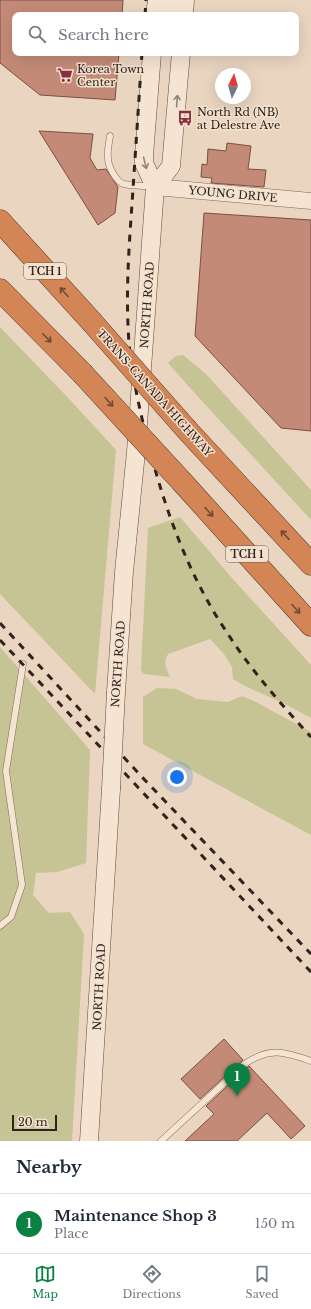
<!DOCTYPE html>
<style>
:root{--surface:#fff;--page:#f6f6f7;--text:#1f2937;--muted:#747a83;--line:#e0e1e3;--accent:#0b8043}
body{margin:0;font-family:"Libre Baskerville",serif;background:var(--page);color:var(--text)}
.compass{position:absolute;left:215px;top:68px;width:36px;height:36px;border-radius:50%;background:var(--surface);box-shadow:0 4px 16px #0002;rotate:5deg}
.scale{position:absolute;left:12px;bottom:10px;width:45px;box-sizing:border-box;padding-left:4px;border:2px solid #31231c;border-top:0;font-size:11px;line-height:14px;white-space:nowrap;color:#31231c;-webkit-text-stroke:3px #f1e1ce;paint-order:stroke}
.you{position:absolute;left:177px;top:777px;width:14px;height:14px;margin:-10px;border:3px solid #fff;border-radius:50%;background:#1a73e8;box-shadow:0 0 0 6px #1a73e833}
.badge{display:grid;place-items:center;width:26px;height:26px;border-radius:50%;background:var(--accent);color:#fff;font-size:13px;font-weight:700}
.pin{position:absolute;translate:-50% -33px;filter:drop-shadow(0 1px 2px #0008)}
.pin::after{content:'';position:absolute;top:21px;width:14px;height:12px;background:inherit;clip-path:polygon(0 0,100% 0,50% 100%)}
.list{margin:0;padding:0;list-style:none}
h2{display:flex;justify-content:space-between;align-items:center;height:52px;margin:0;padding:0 16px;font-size:17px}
h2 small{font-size:13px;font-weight:400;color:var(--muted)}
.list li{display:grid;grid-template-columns:26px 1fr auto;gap:12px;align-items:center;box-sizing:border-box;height:60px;padding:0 16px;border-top:1px solid var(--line)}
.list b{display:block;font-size:15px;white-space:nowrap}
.list p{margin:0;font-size:13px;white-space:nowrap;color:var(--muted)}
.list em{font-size:13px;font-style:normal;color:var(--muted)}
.icon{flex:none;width:22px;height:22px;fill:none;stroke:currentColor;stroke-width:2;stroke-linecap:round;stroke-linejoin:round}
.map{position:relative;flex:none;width:311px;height:1141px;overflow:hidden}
.search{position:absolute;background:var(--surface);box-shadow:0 4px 16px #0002;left:12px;right:12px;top:12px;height:44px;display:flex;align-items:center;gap:10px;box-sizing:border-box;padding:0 14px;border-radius:8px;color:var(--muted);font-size:15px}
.sheet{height:112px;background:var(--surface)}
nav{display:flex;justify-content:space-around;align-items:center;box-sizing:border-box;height:56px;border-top:1px solid var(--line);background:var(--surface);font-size:11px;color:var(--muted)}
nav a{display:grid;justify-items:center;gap:2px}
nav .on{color:var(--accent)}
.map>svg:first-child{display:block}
</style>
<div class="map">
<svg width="311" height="1141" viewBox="0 0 311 1141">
<rect width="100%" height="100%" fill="#e9d5c0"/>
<path fill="#c6c395" d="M0 327 71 401 116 450 95 694 0 594Z
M183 355 206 374 311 490V520L191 389 168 363 176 356Z
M180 517 231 577 311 665V718L287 705 243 685 233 679 232 667 224 654 210 639 168 654C163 663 166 667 170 677L144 674 141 670 148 528Z
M0 647 90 750 86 863 57 872 36 873 33 895 49 913 70 912 84 934 72 1141H0Z
M157 688 176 689 197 699 228 702 242 696 256 702 311 732V835L143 744V697Z"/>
<path fill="#c48a78" stroke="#7d4e41" d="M0 0H123L122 15H15V53H119L115 100 40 95 0 63Z
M39 131 93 134 90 158 97 170 106 169 118 187 115 213 98 225Z
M227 143 251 146 248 169 266 170 264 187 211 183 212 178 201 177 202 164 207 165 208 149 226 151Z
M204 213 311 220V431L281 428 195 336Z
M224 1039 243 1060 200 1099 181 1079Z
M249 1066 305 1126 291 1139 267 1113 237 1141H185L214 1114 206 1106Z"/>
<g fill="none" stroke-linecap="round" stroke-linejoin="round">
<g stroke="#806759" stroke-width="7">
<path id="service" d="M110 136C109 143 107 151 108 158 108 166 116 182 124 184 133 186 143 186 152 186
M0 926 11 917 22 885 6 771 23 664
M161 1141 246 1063C271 1047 284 1052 311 1061"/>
</g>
<g stroke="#806759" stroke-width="17">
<path id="tertiary" d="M155 187 311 201"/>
</g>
<g stroke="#62493d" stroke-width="19">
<path id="secondary" d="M168 0 172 7 175 15
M155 15 157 0
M184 15 185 0
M155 187 171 166 181 53
M116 692 124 572 136 452 155 187 144 163V156L152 53
M89 1141 111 789"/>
</g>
<g stroke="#4e372d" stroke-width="23">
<path id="motorway" d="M0 221 91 321
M0 290 82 373
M187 430 311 564
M183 483 311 625"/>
</g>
<use href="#service" stroke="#f5e4d2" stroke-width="6"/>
<use href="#tertiary" stroke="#f5e4d2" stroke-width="16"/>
<use href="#secondary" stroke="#f5e4d2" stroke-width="18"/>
<use href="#motorway" stroke="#d38556" stroke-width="22"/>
<path stroke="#31231c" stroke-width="3" stroke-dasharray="7 7" stroke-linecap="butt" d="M145 15 146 0
M142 53C139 98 136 144 133 189 130 234 126 280 128 325 129 360 136 393 144 427 161 498 185 570 226 631 250 669 281 704 311 737
M0 623 142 777 311 954
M0 640 311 972"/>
<g stroke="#62493d" stroke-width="19" stroke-linecap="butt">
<path id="secondary-bridge" d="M111 789 116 692"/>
</g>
<g stroke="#4e372d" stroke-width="23" stroke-linecap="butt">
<path id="motorway-bridge" d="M91 321 187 430
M82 373 183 483"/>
</g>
<use href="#secondary-bridge" stroke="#f5e4d2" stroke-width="18"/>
<use href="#motorway-bridge" stroke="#d38556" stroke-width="22"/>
</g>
<defs><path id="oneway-shaft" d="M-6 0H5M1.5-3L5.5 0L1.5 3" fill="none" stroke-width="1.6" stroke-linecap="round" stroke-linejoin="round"/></defs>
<g stroke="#938477">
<use href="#oneway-shaft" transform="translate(177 101) rotate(-86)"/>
<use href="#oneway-shaft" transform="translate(145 163) rotate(76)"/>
</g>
<g stroke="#724a33">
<use href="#oneway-shaft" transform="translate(64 292) rotate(-132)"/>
<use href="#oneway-shaft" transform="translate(47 338) rotate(45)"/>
<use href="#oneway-shaft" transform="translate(109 402) rotate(48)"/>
<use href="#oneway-shaft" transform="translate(209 512) rotate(48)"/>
<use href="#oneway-shaft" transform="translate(285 535) rotate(-133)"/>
<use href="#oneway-shaft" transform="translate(296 609) rotate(48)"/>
</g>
<defs>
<g id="supermarket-bare" transform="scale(1.2)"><path d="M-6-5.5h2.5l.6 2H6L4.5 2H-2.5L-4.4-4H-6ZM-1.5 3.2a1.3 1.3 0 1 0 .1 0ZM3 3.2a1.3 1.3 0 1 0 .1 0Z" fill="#8a2f40" stroke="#f1e1ce" stroke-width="2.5" paint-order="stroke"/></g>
<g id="bus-bare" transform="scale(1.2)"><path d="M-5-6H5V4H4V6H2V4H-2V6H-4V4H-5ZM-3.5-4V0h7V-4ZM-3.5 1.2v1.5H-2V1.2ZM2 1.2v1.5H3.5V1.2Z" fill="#8a2f40" stroke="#f1e1ce" stroke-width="2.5" paint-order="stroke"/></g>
</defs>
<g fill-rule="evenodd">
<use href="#supermarket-bare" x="65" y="75"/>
<use href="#bus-bare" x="185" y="118"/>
</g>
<g text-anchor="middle" stroke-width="3" stroke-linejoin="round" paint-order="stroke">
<g fill="#f1e1ce" stroke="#6b5c51" stroke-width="1">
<rect x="24" y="263" width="42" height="16" rx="3"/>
<rect x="226" y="546" width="42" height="16" rx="3"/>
</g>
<g font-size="10" font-weight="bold" fill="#31231c">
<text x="45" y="275">TCH 1</text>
<text x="247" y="558">TCH 1</text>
</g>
<g font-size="11" fill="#31231c" stroke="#f1e1ce" text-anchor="start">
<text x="77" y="73">Korea Town<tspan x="77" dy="13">Center</tspan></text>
<text x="197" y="116">North Rd (NB)<tspan x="197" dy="13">at Delestre Ave</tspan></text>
</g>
<g font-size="11" fill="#31231c" stroke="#f1e1ce">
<text transform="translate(233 194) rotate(5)" y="4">YOUNG DRIVE</text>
<text transform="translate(147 305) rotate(-86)" y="4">NORTH ROAD</text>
<text transform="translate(155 393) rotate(48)" y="4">TRANS-CANADA HIGHWAY</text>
<text transform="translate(118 664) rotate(-86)" y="4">NORTH ROAD</text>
<text transform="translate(99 987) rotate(-87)" y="4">NORTH ROAD</text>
</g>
</g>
</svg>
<svg class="compass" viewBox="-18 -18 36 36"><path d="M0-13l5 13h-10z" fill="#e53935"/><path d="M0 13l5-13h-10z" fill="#747a83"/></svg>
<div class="scale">20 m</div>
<div class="you"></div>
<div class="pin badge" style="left:237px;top:1096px">1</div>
<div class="search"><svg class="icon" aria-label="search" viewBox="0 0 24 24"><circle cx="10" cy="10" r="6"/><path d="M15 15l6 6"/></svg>Search here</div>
</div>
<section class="sheet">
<h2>Nearby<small></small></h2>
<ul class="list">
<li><span class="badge">1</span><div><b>Maintenance Shop 3</b><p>Place</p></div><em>150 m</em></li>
</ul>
</section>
<nav>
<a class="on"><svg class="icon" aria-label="map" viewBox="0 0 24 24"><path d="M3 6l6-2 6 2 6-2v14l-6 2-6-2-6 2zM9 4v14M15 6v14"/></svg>Map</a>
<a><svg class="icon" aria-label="directions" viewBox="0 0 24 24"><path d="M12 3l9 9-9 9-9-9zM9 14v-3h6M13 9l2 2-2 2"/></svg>Directions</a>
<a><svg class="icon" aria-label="saved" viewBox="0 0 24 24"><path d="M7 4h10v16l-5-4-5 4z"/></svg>Saved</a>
</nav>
